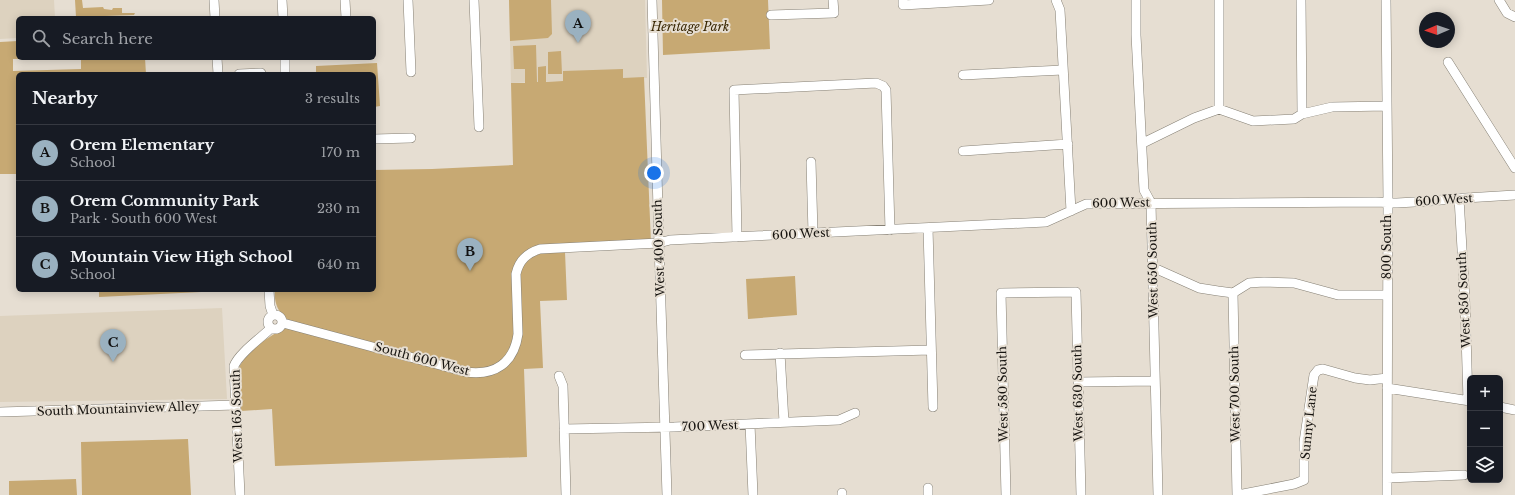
<!DOCTYPE html>
<meta charset="utf-8">
<style>
:root{--surface:#171b24;--page:#242831;--text:#f1f3f6;--muted:#9ea1a6;--line:#363941;--accent:#9ab1c0}
body{margin:0;font-family:"Libre Baskerville",serif;background:var(--page);color:var(--text)}
.controls{position:absolute;right:12px;bottom:12px;display:grid;overflow:hidden;border-radius:6px;box-shadow:0 2px 10px #0003}
.controls button{width:36px;height:36px;display:grid;place-items:center;padding:0;border:0;border-bottom:1px solid var(--line);background:var(--surface);color:var(--text);font:20px sans-serif}
.compass{position:absolute;left:1419px;top:12px;width:36px;height:36px;border-radius:50%;background:var(--surface);box-shadow:0 2px 10px #0003;rotate:268deg}
.you{position:absolute;left:654px;top:173px;width:14px;height:14px;margin:-10px;border:3px solid #fff;border-radius:50%;background:#1a73e8;box-shadow:0 0 0 6px #1a73e833}
.badge{display:grid;place-items:center;width:26px;height:26px;border-radius:50%;background:var(--accent);color:#111;font-size:13px;font-weight:700}
.pin{position:absolute;translate:-50% -33px;filter:drop-shadow(0 1px 2px #0008)}
.pin::after{content:'';position:absolute;top:21px;width:14px;height:12px;background:inherit;clip-path:polygon(0 0,100% 0,50% 100%)}
.list{margin:0;padding:0;list-style:none}
h2{display:flex;justify-content:space-between;align-items:center;height:52px;margin:0;padding:0 16px;font-size:17px}
h2 small{font-size:13px;font-weight:400;color:var(--muted)}
.list li{display:grid;grid-template-columns:26px 1fr auto;gap:12px;align-items:center;box-sizing:border-box;height:56px;padding:0 16px;border-top:1px solid var(--line)}
.list b{display:block;font-size:15px;white-space:nowrap}
.list p{margin:0;font-size:13px;white-space:nowrap;color:var(--muted)}
.list em{font-size:13px;font-style:normal;color:var(--muted)}
.icon{flex:none;width:22px;height:22px;fill:none;stroke:currentColor;stroke-width:2;stroke-linecap:round;stroke-linejoin:round}
.map{position:relative;flex:none;width:1515px;height:495px;overflow:hidden}
.search{position:absolute;background:var(--surface);box-shadow:0 2px 10px #0003;left:16px;top:16px;width:360px;height:44px;display:flex;align-items:center;gap:10px;box-sizing:border-box;padding:0 14px;border-radius:6px;color:var(--muted);font-size:15px}
.panel{position:absolute;background:var(--surface);box-shadow:0 2px 10px #0003;left:16px;top:72px;width:360px;height:220px;border-radius:6px}
.map>svg:first-child{display:block}
</style>
<div class="map">
<svg width="1515" height="495" viewBox="0 0 1515 495">
<rect width="100%" height="100%" fill="#e6ded2"/>
<path fill="#ddd2bf" d="M0 0H54L55 18H18V38L0 39Z
M509 0H645L647 78 511 83Z
M222 308 227 399 0 402V316Z"/>
<path fill="#c7a973" d="M75 0H82L83 8 103 7 104 9 112 10 113 8H122V13H135L134 15 76 17Z
M509 0H551L552 34 548 38 510 41Z
M662 0H768L770 49 663 55Z
M18 41V58H44L13 59V71L81 69V58H145L146 74H18V149H16V160H18V174H0V42Z
M536 45 537 82H538V67L546 66V82L563 81V71L623 69V78L644 77 651 243 565 252 567 300 540 301 543 368 524 369 527 457 275 466 272 409 241 411 238 371C241 356 269 335 283 330L287 319C277 311 274 302 275 290H374V170L432 169 513 165 511 83H525V69H514L513 46Z
M561 51 562 74H548V52Z
M377 63 380 106 374 107V74H316V66Z
M795 276 797 315 748 319 746 279Z
M99 290H242L99 297Z
M188 439 191 495H82L81 442Z
M76 479 77 495H9V481Z"/>
<g fill="none" stroke-linecap="round" stroke-linejoin="round">
<g stroke="#868075" stroke-width="10">
<path id="minor" d="M214 0 215 18
M282 0 283 18
M345 0 346 18
M408 0 411 72
M474 0 479 127
M652 0 659 243 667 495
M903 0V5L989 0
M1056 0 1060 10 1071 211
M1136 0V35L1144 190 1151 203 1158 495
M1219 0V109
M1301 0 1302 114
M1386 0 1388 202 1387 495
M1499 0 1507 13 1515 17
M771 15 834 13 833 0
M217 58 218 74
M285 58V74
M1448 62 1515 168
M239 74 261 73
M963 75 1063 70
M374 139 411 138
M1143 143 1194 118 1219 109 1253 121 1294 119 1302 114 1332 107 1387 106
M963 151 1068 144
M811 162 813 233
M1459 198 1465 300 1468 401
M928 228 933 407
M737 237 734 90 876 83 883 86 886 90 890 230
M1152 267 1199 288 1218 291 1233 293 1249 283 1264 282 1294 283 1338 295H1387
M269 290 270 306 273 315
M1233 293 1237 495
M268 322a7 7 0 1 1 14 0a7 7 0 1 1-14 0Z
M283 323 466 372C495 376 514 363 518 334L516 274C519 260 527 253 540 249L659 243 670 240 1046 222 1086 204 1376 202 1397 203 1432 201 1449 199 1515 195
M780 353 784 422
M745 355 931 350
M559 376 563 386 566 495
M1078 382 1155 381
M1387 388 1470 401
M1500 407 1515 410
M0 412 236 405
M750 424 753 495
M564 429 674 427 839 420 855 413
M1387 478 1464 475
M928 488V495
M842 493V495
M240 495 234 366C239 353 261 338 271 328
M1006 495 1001 293 1076 292 1081 495
M1238 495 1294 484 1304 480V442L1314 375 1318 370 1323 369 1355 378 1370 380 1387 378"/>
</g>
<use href="#minor" stroke="#fff" stroke-width="9"/>
</g>
<g text-anchor="middle" stroke-width="4" stroke-linejoin="round" paint-order="stroke">
<g font-size="12" font-style="italic" fill="#372500" stroke="#e6ded2">
<text x="690" y="31">Heritage Park</text>
</g>
<g font-size="12" fill="#171410" stroke="#e6ded2">
<text transform="translate(1444 200) rotate(-4)" y="4">600 West</text>
<text transform="translate(1121 203) rotate(-1)" y="4">600 West</text>
<text transform="translate(801 234) rotate(-3)" y="4">600 West</text>
<text transform="translate(1387 247) rotate(-90)" y="4">800 South</text>
<text transform="translate(659 248) rotate(-92)" y="4">West 400 South</text>
<text transform="translate(1153 270) rotate(-91)" y="4">West 650 South</text>
<text transform="translate(1464 300) rotate(-93)" y="4">West 850 South</text>
<text transform="translate(422 359) rotate(15)" y="4">South 600 West</text>
<text transform="translate(1078 393) rotate(-91)" y="4">West 630 South</text>
<text transform="translate(1003 394) rotate(-91)" y="4">West 580 South</text>
<text transform="translate(1235 394) rotate(-91)" y="4">West 700 South</text>
<text transform="translate(118 409) rotate(-2)" y="4">South Mountainview Alley</text>
<text transform="translate(237 416) rotate(-92)" y="4">West 165 South</text>
<text transform="translate(1309 423) rotate(-84)" y="4">Sunny Lane</text>
<text transform="translate(710 426) rotate(-2)" y="4">700 West</text>
</g>
</g>
</svg>
<div class="controls">
<button>+</button>
<button>−</button>
<button><svg class="icon" aria-label="layers" viewBox="0 0 24 24"><path d="M12 4l9 5-9 5-9-5zM3 14l9 5 9-5"/></svg></button>
</div>
<svg class="compass" viewBox="-18 -18 36 36"><path d="M0-13l5 13h-10z" fill="#e53935"/><path d="M0 13l5-13h-10z" fill="#9ea1a6"/></svg>
<div class="you"></div>
<div class="pin badge" style="left:578px;top:43px">A</div>
<div class="pin badge" style="left:470px;top:271px">B</div>
<div class="pin badge" style="left:113px;top:362px">C</div>
<div class="search"><svg class="icon" aria-label="search" viewBox="0 0 24 24"><circle cx="10" cy="10" r="6"/><path d="M15 15l6 6"/></svg>Search here</div>
<section class="panel">
<h2>Nearby<small>3 results</small></h2>
<ul class="list">
<li><span class="badge">A</span><div><b>Orem Elementary</b><p>School</p></div><em>170 m</em></li>
<li><span class="badge">B</span><div><b>Orem Community Park</b><p>Park · South 600 West</p></div><em>230 m</em></li>
<li><span class="badge">C</span><div><b>Mountain View High School</b><p>School</p></div><em>640 m</em></li>
</ul>
</section>
</div>
